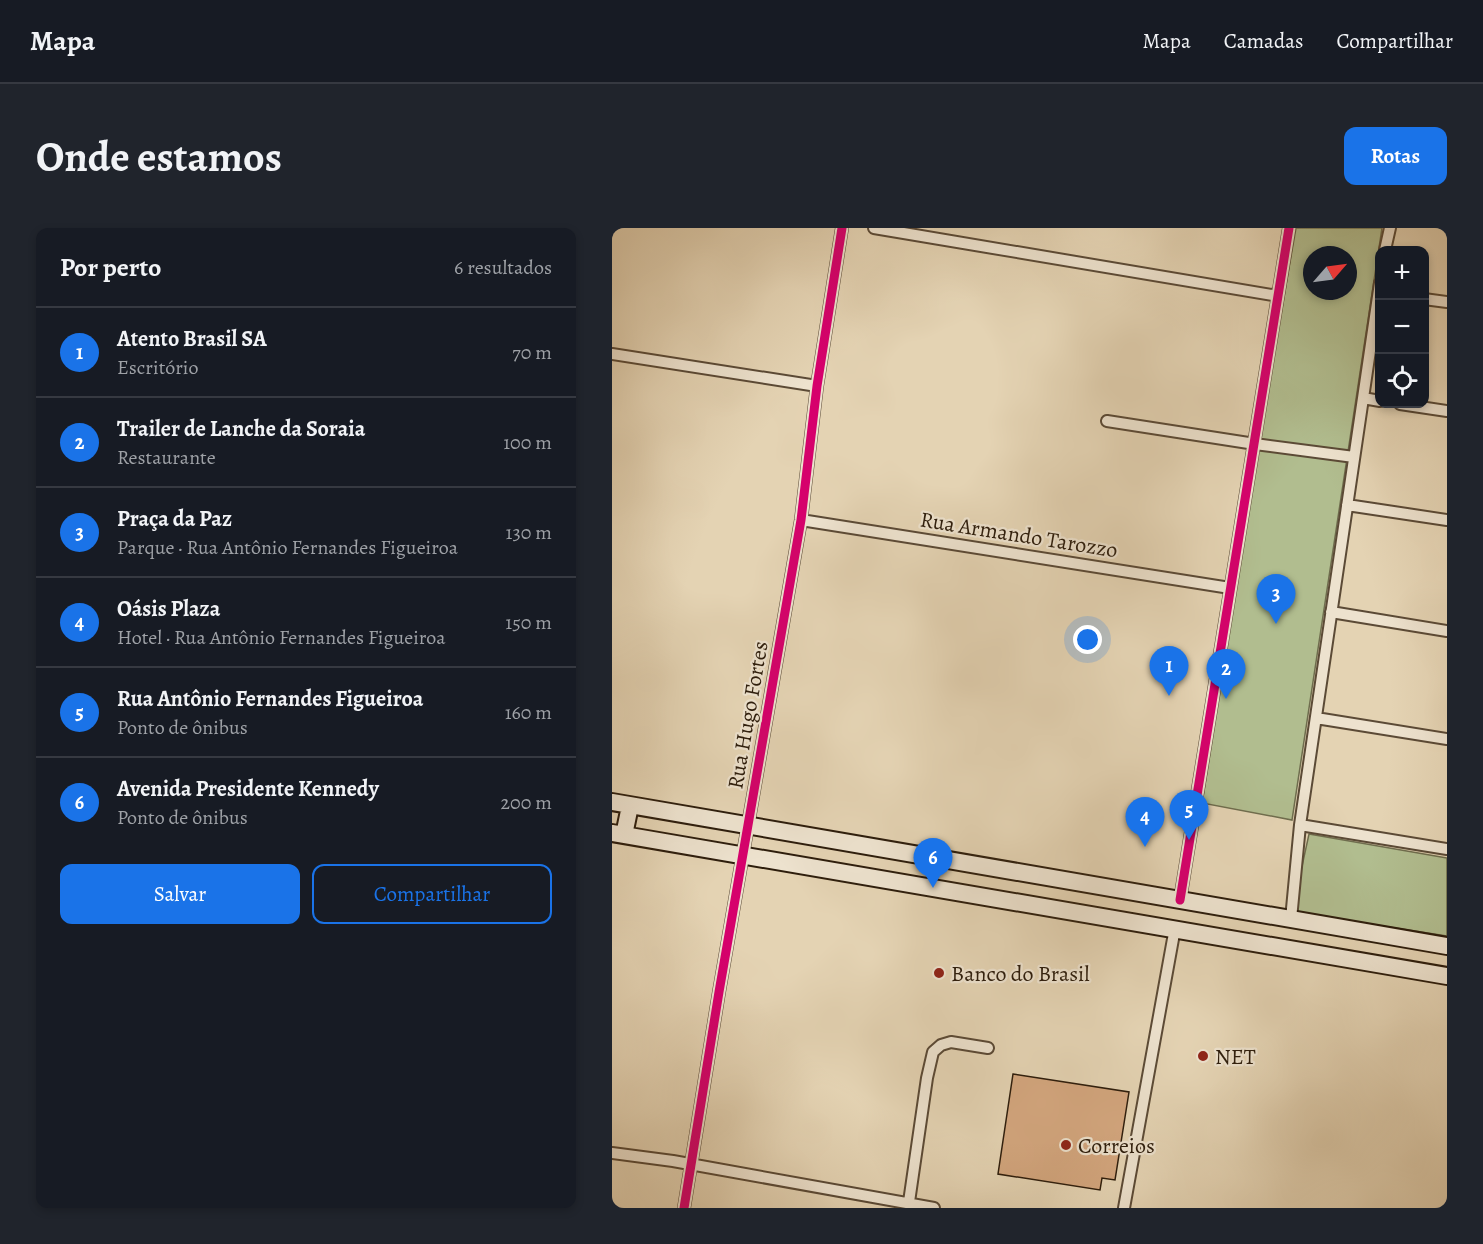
<!DOCTYPE html>
<html lang="pt">
<meta charset="utf-8">
<style>
:root{--surface:#171b24;--page:#20242c;--text:#f1f3f6;--muted:#9ea1a6;--line:#363941;--accent:#1a73e8}
body{margin:0;font-family:Alegreya,serif;background:var(--page);color:var(--text)}
.controls{position:absolute;right:18px;top:18px;display:grid;overflow:hidden;border-radius:12px;box-shadow:0 3px 9px #0003}
.controls button{width:54px;height:54px;display:grid;place-items:center;padding:0;border:0;border-bottom:2px solid var(--line);background:var(--surface);color:var(--text);font:30px sans-serif}
.compass{position:absolute;left:691px;top:18px;width:54px;height:54px;border-radius:50%;background:var(--surface);box-shadow:0 3px 9px #0003;rotate:62deg}
.you{position:absolute;left:476px;top:412px;width:21px;height:21px;margin:-15px;border:4px solid #fff;border-radius:50%;background:#1a73e8;box-shadow:0 0 0 9px #1a73e833}
.badge{display:grid;place-items:center;width:39px;height:39px;border-radius:50%;background:var(--accent);color:#fff;font-size:20px;font-weight:700}
.pin{position:absolute;translate:-50% -50px;filter:drop-shadow(0 2px 3px #0008)}
.pin::after{content:'';position:absolute;top:32px;width:21px;height:18px;background:inherit;clip-path:polygon(0 0,100% 0,50% 100%)}
.list{margin:0;padding:0;list-style:none}
h2{display:flex;justify-content:space-between;align-items:center;height:78px;margin:0;padding:0 24px;font-size:26px}
h2 small{font-size:20px;font-weight:400;color:var(--muted)}
.list li{display:grid;grid-template-columns:39px 1fr auto;gap:18px;align-items:center;box-sizing:border-box;height:90px;padding:0 24px;border-top:2px solid var(--line)}
.list b{display:block;font-size:22px;white-space:nowrap}
.list p{margin:0;font-size:20px;white-space:nowrap;color:var(--muted)}
.list em{font-size:20px;font-style:normal;color:var(--muted)}
.actions{display:flex;gap:12px;padding:18px 24px}
.actions a{flex:1;padding:14px 0;border:2px solid var(--accent);border-radius:12px;text-align:center;font-size:21px;color:var(--accent)}
.actions .main{background:var(--accent);color:#fff}
.icon{flex:none;width:33px;height:33px;fill:none;stroke:currentColor;stroke-width:2;stroke-linecap:round;stroke-linejoin:round}
.map{position:relative;flex:none;width:835px;height:980px;overflow:hidden;border-radius:12px}
header{display:flex;align-items:center;gap:36px;box-sizing:border-box;height:84px;padding:0 30px;background:var(--surface);border-bottom:2px solid var(--line)}
header strong{font-size:28px}
nav{display:flex;gap:33px;margin-inline-start:auto;font-size:21px}
.intro{display:flex;align-items:center;justify-content:space-between;box-sizing:border-box;height:144px;padding:0 36px}
h1{margin:0;font-size:42px}
.button{padding:15px 27px;border-radius:12px;background:var(--accent);color:#fff;font-size:21px;font-weight:700}
main{display:flex;gap:36px;padding:0 36px}
aside{flex:1;background:var(--surface);border-radius:12px;box-shadow:0 3px 9px #0003}
.map>svg:first-child{display:block}
</style>
<header>
<strong>Mapa</strong>
<nav><a>Mapa</a><a>Camadas</a><a>Compartilhar</a></nav>
</header>
<div class="intro"><h1>Onde estamos</h1><a class="button">Rotas</a></div>
<main>
<aside>
<h2>Por perto<small>6 resultados</small></h2>
<ul class="list">
<li><span class="badge">1</span><div><b>Atento Brasil SA</b><p>Escritório</p></div><em>70 m</em></li>
<li><span class="badge">2</span><div><b>Trailer de Lanche da Soraia</b><p>Restaurante</p></div><em>100 m</em></li>
<li><span class="badge">3</span><div><b>Praça da Paz</b><p>Parque · Rua Antônio Fernandes Figueiroa</p></div><em>130 m</em></li>
<li><span class="badge">4</span><div><b>Oásis Plaza</b><p>Hotel · Rua Antônio Fernandes Figueiroa</p></div><em>150 m</em></li>
<li><span class="badge">5</span><div><b>Rua Antônio Fernandes Figueiroa</b><p>Ponto de ônibus</p></div><em>160 m</em></li>
<li><span class="badge">6</span><div><b>Avenida Presidente Kennedy</b><p>Ponto de ônibus</p></div><em>200 m</em></li>
</ul>
<div class="actions"><a class="main">Salvar</a><a>Compartilhar</a></div>
</aside>
<div class="map">
<svg width="835" height="980" viewBox="0 0 835 980">
<rect width="100%" height="100%" fill="#e4d3b3"/>
<filter id="stains"><feTurbulence type="fractalNoise" baseFrequency=".00333" numOctaves="4"/><feColorMatrix values="0 0 0 0 .2 0 0 0 0 .09 0 0 0 0 .02 0 0 0 .5 -.17"/></filter>
<radialGradient id="worn" r=".72"><stop offset=".6" stop-color="#630" stop-opacity="0"/><stop offset="1" stop-color="#630" stop-opacity=".3"/></radialGradient>
<path fill="#b1bd8f" stroke="#6f6d4e" stroke-width="1.5" fill-rule="evenodd" d="M684 0H770L680 592 590 575 646 217ZM700 27H736V63H700Z
M697 606 835 630V708L680 684Z"/>
<path fill="#d3a67e" stroke="#2d1d0c" stroke-width="1.5" d="M401 846 517 864 503 952 490 950 488 962 386 946Z"/>
<g fill="none" stroke-linecap="round" stroke-linejoin="round">
<g stroke="#5b4a36" stroke-width="14">
<path id="street" d="M262 0 666 68
M773 22 778 0
M812 71 835 74
M0 126 205 158
M751 170 768 173
M788 176 835 183
M495 193 643 216 742 229
M735 277 835 292
M189 292 618 360
M719 384 835 403
M704 490 835 511
M688 597 835 621
M568 672 677 0
M679 691 688 597 768 55
M0 925 61 933 322 980
M297 974 315 850 321 824 329 817 339 814 376 820
M72 980 107 764 189 292 205 158 230 0
M512 980 563 700"/>
</g>
<g stroke="#2d1d0c" stroke-width="20">
<path id="secondary" d="M0 574 835 718
M0 605 835 748
M12 607 18 578"/>
</g>
<use href="#street" stroke="#ede2ce" stroke-width="10"/>
<use href="#secondary" stroke="#ede2ce" stroke-width="16"/>
<g stroke="#ede2ce" stroke-width="13">
<path id="cycleway" d="M568 672 677 0
M72 980 107 764 189 292 205 158 230 0"/>
</g>
<use href="#cycleway" stroke="#d6006c" stroke-width="9"/>
</g>
<g fill="#8f2418" stroke="#ede2ce" stroke-width="2">
<circle cx="327" cy="745" r="6"/>
<circle cx="591" cy="828" r="6"/>
<circle cx="454" cy="917" r="6"/>
</g>
<g text-anchor="middle" stroke-width="4.5" stroke-linejoin="round" paint-order="stroke">
<g font-size="22" fill="#2d1d0c" stroke="#ede2ce">
<text transform="translate(407 306) rotate(9)" y="8">Rua Armando Tarozzo</text>
<text transform="translate(135 487) rotate(-80)" y="8">Rua Hugo Fortes</text>
</g>
<g font-size="22" fill="#2d1d0c" stroke="#ede2ce" text-anchor="start">
<text x="339" y="753">Banco do Brasil</text>
<text x="603" y="836">NET</text>
<text x="466" y="925">Correios</text>
</g>
</g>
<rect width="100%" height="100%" filter="url(#stains)"/>
<rect width="100%" height="100%" fill="url(#worn)"/>
</svg>
<div class="controls">
<button>+</button>
<button>−</button>
<button><svg class="icon" aria-label="locate" viewBox="0 0 24 24"><circle cx="12" cy="12" r="6"/><path d="M12 2v4M12 18v4M2 12h4M18 12h4"/></svg></button>
</div>
<svg class="compass" viewBox="-18 -18 36 36"><path d="M0-13l5 13h-10z" fill="#e53935"/><path d="M0 13l5-13h-10z" fill="#9ea1a6"/></svg>
<div class="you"></div>
<div class="pin badge" style="left:557px;top:468px">1</div>
<div class="pin badge" style="left:614px;top:471px">2</div>
<div class="pin badge" style="left:664px;top:396px">3</div>
<div class="pin badge" style="left:533px;top:619px">4</div>
<div class="pin badge" style="left:577px;top:612px">5</div>
<div class="pin badge" style="left:321px;top:660px">6</div>
</div>
</main>
